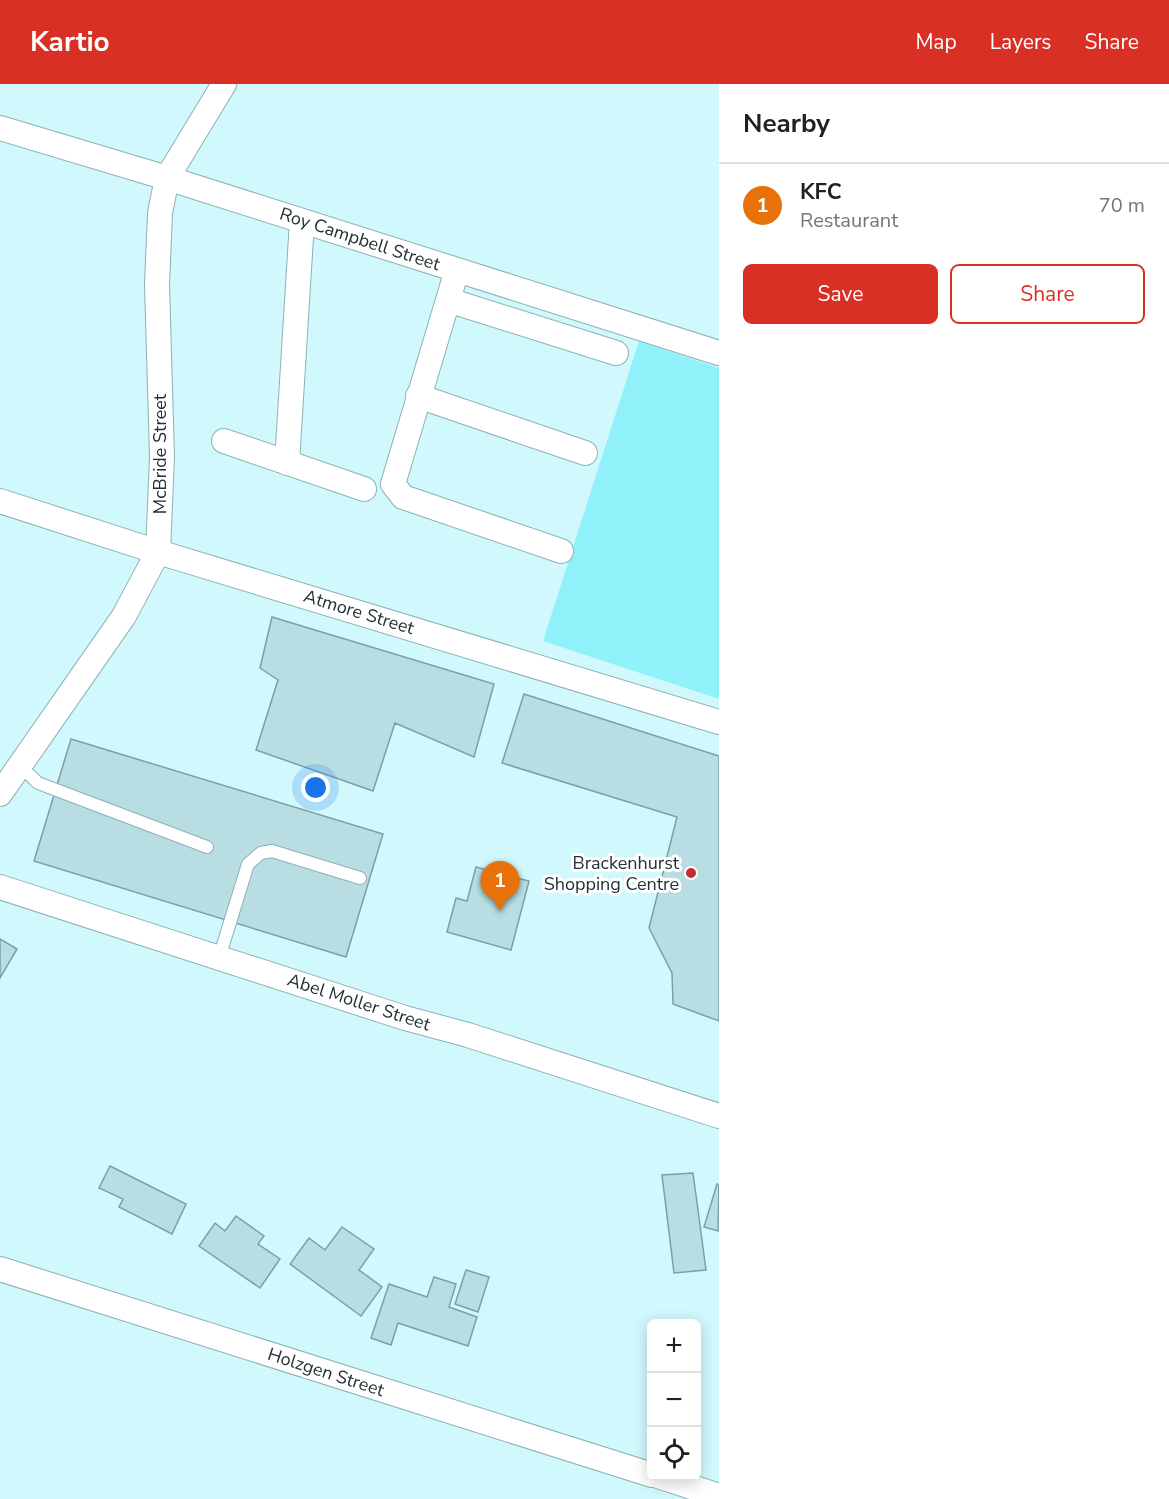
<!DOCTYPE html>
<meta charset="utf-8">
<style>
:root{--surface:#fff;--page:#f2f2f2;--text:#202124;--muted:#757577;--line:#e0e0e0;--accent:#d93025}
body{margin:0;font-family:"Nunito Sans",sans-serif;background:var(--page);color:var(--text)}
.controls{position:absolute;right:18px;bottom:18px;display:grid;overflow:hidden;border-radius:9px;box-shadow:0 3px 15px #0003}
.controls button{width:54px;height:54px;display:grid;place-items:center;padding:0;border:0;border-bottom:2px solid var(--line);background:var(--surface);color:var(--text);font:30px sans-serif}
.you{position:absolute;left:316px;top:704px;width:21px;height:21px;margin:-15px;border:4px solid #fff;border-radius:50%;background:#1a73e8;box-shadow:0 0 0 9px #1a73e833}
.badge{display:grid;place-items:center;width:39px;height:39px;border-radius:50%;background:var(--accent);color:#fff;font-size:20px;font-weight:700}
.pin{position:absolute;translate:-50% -50px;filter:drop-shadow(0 2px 3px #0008)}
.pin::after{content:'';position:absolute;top:32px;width:21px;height:18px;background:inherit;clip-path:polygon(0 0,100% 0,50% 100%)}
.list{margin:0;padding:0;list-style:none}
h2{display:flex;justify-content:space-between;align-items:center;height:78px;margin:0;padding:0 24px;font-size:26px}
h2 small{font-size:20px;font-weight:400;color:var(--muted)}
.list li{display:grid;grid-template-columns:39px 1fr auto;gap:18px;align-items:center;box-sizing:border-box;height:84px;padding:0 24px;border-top:2px solid var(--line)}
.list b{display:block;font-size:22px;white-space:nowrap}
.list p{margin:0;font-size:20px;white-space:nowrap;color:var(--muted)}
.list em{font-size:20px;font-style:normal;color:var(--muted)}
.actions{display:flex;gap:12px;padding:18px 24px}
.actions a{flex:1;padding:14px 0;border:2px solid var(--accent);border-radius:9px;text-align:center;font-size:21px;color:var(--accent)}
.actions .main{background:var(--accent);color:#fff}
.icon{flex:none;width:33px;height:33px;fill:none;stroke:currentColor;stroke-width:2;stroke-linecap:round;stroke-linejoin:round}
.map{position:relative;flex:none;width:719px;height:1415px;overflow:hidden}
header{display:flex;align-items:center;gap:36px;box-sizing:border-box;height:84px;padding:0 30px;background:var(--accent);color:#fff}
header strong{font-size:28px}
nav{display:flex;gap:33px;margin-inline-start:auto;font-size:21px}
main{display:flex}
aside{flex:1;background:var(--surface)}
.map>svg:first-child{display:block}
</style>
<header>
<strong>Kartio</strong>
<nav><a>Map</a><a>Layers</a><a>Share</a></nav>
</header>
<main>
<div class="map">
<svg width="719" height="1415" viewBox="0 0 719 1415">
<rect width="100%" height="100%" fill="#d1f8fd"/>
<path fill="#90f1fb" d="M639 257 719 284V615L543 557Z"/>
<path fill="#b8dee3" stroke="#7ba0a4" stroke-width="1.5" d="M272 533 494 600 474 673 395 639 373 707 256 666 278 596 260 584Z
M524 610 719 672V937L673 920 672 889 649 844 677 733 502 679Z
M71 655 383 750 346 873 34 777Z
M476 783 529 797 511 866 447 848 456 814 467 817Z
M0 855 17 865 0 894Z
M110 1082 186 1120 172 1150 119 1123 123 1115 99 1104Z
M693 1089 706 1186 674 1189 662 1091Z
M717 1100 719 1101 718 1147 704 1143Z
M236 1132 264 1152 258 1160 280 1175 260 1204 199 1162 215 1139 225 1147Z
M342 1143 374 1165 359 1186 382 1203 361 1232 290 1180 309 1154 325 1166Z
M466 1186 489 1193 478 1228 455 1220Z
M434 1193 456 1200 449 1223 477 1233 468 1262 398 1239 391 1261 371 1254 389 1200 427 1213Z"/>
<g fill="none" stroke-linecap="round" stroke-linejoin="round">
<g stroke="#8cb1b5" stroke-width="14">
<path id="service" d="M20 682 38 699 207 763
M219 874 248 780 261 769 272 767 360 794"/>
</g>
<g stroke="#8cb1b5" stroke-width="26">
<path id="minor" d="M0 44 167 94 719 269
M457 186 393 400 403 413 561 467
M448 216 616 269
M418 312 585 369
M224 357 364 405
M287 379 302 137
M0 417 158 468 719 638
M0 710 124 532 158 468 162 373 157 200 160 129 167 94 224 0
M0 803 405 934 468 951 719 1032
M0 1185 652 1391
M658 1392 719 1412"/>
</g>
<use href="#service" stroke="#fff" stroke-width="12"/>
<use href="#minor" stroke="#fff" stroke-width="24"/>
</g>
<circle fill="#be2e32" stroke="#fff" stroke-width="2" cx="691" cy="789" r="6"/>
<g text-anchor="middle" stroke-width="6" stroke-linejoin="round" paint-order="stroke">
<g font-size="18" fill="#223133" stroke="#fff">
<text transform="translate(360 155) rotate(18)" y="6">Roy Campbell Street</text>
<text transform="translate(160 370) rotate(-90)" y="6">McBride Street</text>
<text transform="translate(359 528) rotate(17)" y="6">Atmore Street</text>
<text transform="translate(359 918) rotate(18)" y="6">Abel Moller Street</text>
<text transform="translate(326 1288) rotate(18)" y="6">Holzgen Street</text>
</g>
<g font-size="18" fill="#223133" stroke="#fff" text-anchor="end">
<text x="679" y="785">Brackenhurst<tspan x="679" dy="21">Shopping Centre</tspan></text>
</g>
</g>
</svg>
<div class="controls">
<button>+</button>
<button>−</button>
<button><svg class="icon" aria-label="locate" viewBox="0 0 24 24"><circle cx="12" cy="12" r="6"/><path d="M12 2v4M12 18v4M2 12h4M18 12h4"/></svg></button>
</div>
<div class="you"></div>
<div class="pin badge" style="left:500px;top:827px;background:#e8710a">1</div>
</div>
<aside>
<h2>Nearby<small></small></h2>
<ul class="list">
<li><span class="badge" style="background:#e8710a">1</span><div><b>KFC</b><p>Restaurant</p></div><em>70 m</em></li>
</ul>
<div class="actions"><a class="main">Save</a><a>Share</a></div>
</aside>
</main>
